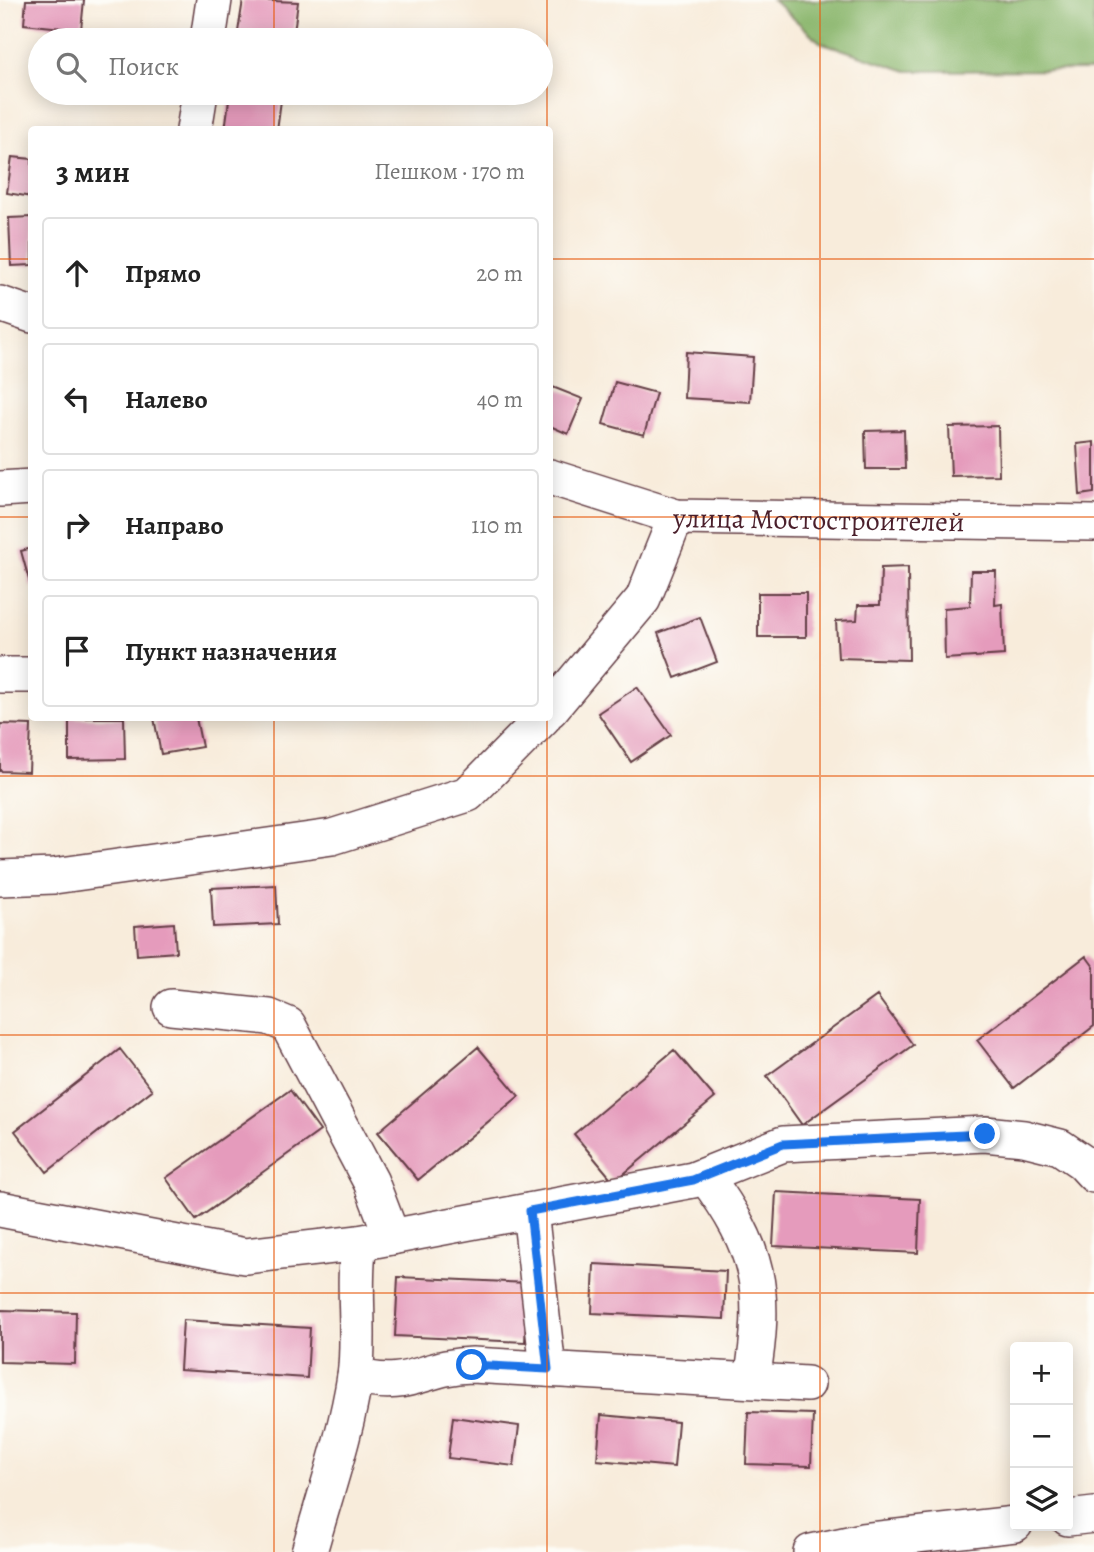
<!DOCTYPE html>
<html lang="ru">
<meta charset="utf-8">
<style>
:root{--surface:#fff;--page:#f6f6f6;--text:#222;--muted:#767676;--line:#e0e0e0}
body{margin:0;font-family:Alegreya,serif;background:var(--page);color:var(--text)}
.controls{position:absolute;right:21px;bottom:21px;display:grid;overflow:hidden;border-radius:7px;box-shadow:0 4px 18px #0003}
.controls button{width:63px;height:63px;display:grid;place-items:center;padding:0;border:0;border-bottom:2px solid var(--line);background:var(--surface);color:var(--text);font:35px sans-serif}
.stop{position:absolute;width:21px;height:21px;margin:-16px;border:5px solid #1a73e8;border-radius:50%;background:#fff}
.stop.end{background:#1a73e8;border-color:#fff;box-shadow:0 2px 7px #0008}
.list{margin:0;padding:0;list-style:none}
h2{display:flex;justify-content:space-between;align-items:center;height:91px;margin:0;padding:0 28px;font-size:30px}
h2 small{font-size:23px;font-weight:400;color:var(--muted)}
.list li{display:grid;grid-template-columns:46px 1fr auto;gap:21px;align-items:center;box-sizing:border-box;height:112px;margin:0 14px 14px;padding:0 14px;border:2px solid var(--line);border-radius:7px}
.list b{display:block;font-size:26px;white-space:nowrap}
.list em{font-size:23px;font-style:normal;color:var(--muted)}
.icon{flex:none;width:38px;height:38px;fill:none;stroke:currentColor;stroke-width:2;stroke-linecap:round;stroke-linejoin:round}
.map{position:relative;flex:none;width:1094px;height:1552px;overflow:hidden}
.search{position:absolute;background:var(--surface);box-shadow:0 4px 18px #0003;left:28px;top:28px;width:525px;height:77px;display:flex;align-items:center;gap:18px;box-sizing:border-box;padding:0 24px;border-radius:38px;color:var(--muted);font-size:26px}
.panel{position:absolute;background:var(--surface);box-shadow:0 4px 18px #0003;left:28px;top:126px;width:525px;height:595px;border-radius:7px}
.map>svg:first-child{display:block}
</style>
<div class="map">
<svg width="1094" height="1552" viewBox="0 0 1094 1552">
<rect width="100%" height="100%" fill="#fdfcf7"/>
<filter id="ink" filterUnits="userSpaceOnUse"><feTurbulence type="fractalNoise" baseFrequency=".0143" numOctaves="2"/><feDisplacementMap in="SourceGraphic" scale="14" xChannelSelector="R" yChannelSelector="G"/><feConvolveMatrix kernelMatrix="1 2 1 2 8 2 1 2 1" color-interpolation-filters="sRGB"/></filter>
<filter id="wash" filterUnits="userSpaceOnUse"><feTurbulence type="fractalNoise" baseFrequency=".00686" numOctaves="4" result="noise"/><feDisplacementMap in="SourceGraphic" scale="28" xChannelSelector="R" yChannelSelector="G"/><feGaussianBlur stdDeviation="1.57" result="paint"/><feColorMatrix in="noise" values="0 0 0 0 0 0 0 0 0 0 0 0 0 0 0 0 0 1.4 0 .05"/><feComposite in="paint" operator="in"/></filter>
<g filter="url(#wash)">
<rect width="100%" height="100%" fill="#f8ecdb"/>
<path fill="#8db870" stroke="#6c6c4e" stroke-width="2" d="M773 0H1094V70L907 71 820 42Z"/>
<g id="blocks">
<path fill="#e59bbc" d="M26 0H84L81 30 24 24Z
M243 0 298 2 293 40 237 38Z
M230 93H282L277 130H225Z
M12 157 32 159V197L7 193Z
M32 217V265L11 266 9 218Z
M686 352 753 357 750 402 684 398Z
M615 382 656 393 644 435 603 424Z
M550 386 583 399 568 434 550 426Z
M998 426 999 475 951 476 949 427Z
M904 430 905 469H866L865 431Z
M1094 442V493L1080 495 1077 444Z
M32 548V587H31L21 551Z
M908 567 909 660 838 658 836 621 857 620 858 605H880L881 568Z
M971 571H996L995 605 1002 604 1004 655 945 659 944 608 970 606Z
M758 593H806V637H758Z
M700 617 717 662 675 678 658 633Z
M637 687 671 735 631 762 598 713Z
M69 718H124L125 759 69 760Z
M154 718H196L202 747 161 754Z
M0 724 31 725 29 772 0 771Z
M276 885 278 924 213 927 211 888Z
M174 923 176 952 137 955 135 926Z
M1086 956 1094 967V1026L1014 1088 977 1040Z
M877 996 913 1045 802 1125 767 1076Z
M478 1047 519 1096 418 1180 378 1132Z
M120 1049 152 1090 47 1172 15 1131Z
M674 1050 715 1098 614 1182 574 1134Z
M290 1090 320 1131 196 1220 166 1178Z
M776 1192 920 1199 918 1253 773 1246Z
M594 1264 726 1271 724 1319 592 1313Z
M398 1277 528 1283 525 1342 395 1336Z
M0 1310 76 1312 75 1364 0 1362Z
M183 1320 310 1328 307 1378 180 1370Z
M748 1412 813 1414 811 1466 746 1464Z
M601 1415 678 1422 674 1467 597 1460Z
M453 1417 519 1426 514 1466 448 1458Z"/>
</g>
</g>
<g filter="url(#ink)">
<use href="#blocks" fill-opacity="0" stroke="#643e45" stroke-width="2"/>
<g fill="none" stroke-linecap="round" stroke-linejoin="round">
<g stroke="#643e45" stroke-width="38">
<g id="minor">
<path d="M208 40 214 0"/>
<path d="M194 130 200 93"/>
<path d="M0 304 32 315"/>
<path id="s1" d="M550 477 676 517 1094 523"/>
<path d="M0 489 32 487"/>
<path d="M0 675H32"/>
<path d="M550 710 643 599 676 517"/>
<path d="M0 878 54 876 332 837 468 794 543 718"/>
<path d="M171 1007 269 1017 288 1025 371 1182 392 1237"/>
<path d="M705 1176C760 1250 767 1290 752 1380"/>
<path d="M0 1209 245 1256 359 1243 693 1180 783 1144 985 1134 1024 1138 1060 1147 1082 1162 1094 1175"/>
<path d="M530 1211 548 1369"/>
<path d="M355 1376C410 1391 423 1366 472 1365L807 1384"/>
<path d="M1068 1518 1094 1515"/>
<path d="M309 1552C325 1494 346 1435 355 1376 361 1332 352 1287 359 1243"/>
<path d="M811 1552 862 1541 1015 1524"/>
</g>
</g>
<use href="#minor" stroke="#fff" stroke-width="35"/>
</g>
</g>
<g fill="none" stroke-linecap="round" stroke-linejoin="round" filter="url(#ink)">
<path stroke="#1a73e8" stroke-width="9" d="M472 1365 548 1369 530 1211 693 1180 783 1144 985 1134"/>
</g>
<path fill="none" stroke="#e8590c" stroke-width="2" stroke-opacity="0.55" d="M274 0V40M547 0V130M820 0V1552M274 93V130M0 259H32M550 259H1094M0 517H32M550 517H1094M274 718V1552M547 718V1552M0 776H1094M0 1035H1094M0 1293H1094"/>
<g text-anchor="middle" stroke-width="5" stroke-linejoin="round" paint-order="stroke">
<g font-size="28" fill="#4a1f2b" stroke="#fdfcf7">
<text dy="10" stroke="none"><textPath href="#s1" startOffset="275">улица Мостостроителей</textPath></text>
</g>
</g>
</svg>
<div class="controls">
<button>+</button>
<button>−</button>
<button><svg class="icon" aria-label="layers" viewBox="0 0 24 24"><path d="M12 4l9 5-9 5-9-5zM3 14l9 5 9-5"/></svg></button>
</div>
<div class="stop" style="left:472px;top:1365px"></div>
<div class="stop end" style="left:985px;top:1134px"></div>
<div class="search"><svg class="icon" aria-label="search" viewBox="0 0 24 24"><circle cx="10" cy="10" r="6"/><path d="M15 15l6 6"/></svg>Поиск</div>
<section class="panel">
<h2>3 мин<small>Пешком · 170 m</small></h2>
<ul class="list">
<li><svg class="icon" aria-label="ahead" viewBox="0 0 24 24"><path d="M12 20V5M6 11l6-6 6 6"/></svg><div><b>Прямо</b></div><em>20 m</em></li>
<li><svg class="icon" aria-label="left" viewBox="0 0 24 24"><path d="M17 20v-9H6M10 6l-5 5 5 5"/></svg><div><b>Налево</b></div><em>40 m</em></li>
<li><svg class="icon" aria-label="right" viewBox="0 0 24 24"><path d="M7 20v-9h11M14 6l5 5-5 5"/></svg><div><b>Направо</b></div><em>110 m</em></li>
<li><svg class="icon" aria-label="arrive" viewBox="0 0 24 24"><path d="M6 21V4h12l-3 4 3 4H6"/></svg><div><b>Пункт назначения</b></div></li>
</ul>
</section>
</div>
